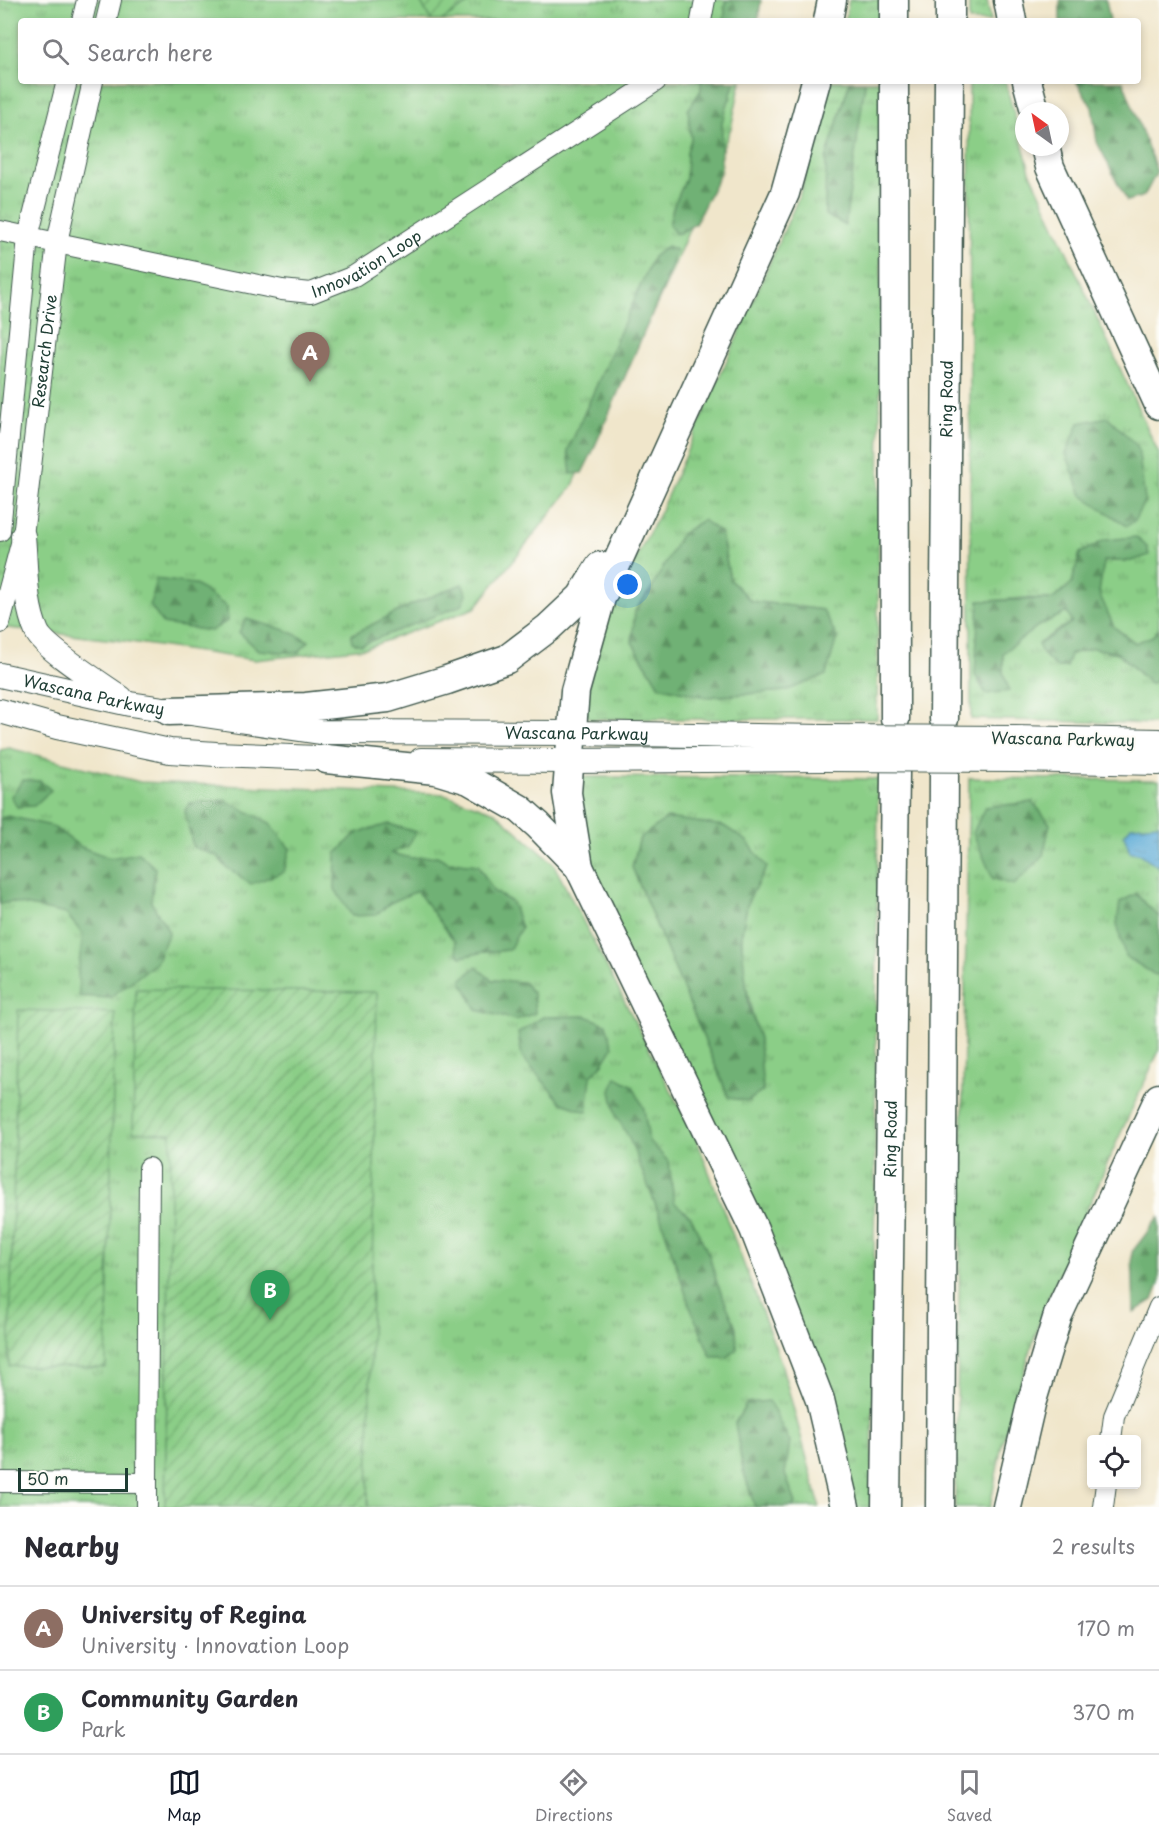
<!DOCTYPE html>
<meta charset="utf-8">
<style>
:root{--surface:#fff;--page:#f7f7f7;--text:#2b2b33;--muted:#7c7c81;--line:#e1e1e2;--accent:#111827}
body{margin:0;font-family:"Playpen Sans",sans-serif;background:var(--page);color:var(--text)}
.controls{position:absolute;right:18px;bottom:18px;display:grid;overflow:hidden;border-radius:6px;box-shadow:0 3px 9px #0003}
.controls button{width:54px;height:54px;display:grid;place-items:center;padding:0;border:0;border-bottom:2px solid var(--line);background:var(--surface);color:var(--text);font:30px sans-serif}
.compass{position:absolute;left:1015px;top:102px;width:54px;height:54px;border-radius:50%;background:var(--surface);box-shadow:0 3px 9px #0003;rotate:327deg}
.scale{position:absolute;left:18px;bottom:15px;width:110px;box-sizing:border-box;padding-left:6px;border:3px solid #1f3d34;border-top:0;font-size:16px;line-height:21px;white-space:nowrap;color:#1f3d34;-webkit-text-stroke:4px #fdfcf7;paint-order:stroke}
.you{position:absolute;left:628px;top:585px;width:21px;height:21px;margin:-15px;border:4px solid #fff;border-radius:50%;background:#1a73e8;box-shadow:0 0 0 9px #1a73e833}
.badge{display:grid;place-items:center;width:39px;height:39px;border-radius:50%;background:var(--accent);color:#fff;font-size:20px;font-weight:700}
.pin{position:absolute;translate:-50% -50px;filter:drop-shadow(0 2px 3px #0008)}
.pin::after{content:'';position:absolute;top:32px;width:21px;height:18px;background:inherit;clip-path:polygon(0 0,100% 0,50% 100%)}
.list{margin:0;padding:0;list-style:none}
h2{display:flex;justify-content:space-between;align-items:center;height:78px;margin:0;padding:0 24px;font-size:26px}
h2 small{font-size:20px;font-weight:400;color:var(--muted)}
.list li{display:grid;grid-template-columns:39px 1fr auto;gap:18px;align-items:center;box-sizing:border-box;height:84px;padding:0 24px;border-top:2px solid var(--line)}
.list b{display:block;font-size:22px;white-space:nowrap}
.list p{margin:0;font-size:20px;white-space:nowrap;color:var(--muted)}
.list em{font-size:20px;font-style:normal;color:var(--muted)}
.icon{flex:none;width:33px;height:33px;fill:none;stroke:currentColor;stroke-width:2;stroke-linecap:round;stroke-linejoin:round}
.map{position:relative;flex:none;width:1159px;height:1507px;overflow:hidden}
.search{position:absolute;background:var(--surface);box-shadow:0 3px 9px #0003;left:18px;right:18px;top:18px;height:66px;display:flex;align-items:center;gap:15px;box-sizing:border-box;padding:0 21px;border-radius:6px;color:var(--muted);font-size:22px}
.sheet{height:246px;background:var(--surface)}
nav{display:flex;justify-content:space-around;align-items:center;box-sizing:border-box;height:84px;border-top:2px solid var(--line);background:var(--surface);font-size:16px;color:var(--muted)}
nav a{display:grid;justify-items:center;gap:3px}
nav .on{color:var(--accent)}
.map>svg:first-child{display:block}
</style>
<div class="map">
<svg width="1159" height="1507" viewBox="0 0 1159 1507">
<defs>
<pattern id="grass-tufts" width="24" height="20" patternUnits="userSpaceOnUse" patternTransform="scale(1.5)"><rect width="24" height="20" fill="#8bce87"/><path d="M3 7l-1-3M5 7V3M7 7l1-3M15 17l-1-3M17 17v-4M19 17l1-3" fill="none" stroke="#71a86f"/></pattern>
<pattern id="forest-firs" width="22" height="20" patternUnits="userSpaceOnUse" patternTransform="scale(1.5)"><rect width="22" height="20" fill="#70b174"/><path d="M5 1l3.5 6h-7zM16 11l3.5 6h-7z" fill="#5b9160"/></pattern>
<pattern id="garden-furrows" width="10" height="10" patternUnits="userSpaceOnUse" patternTransform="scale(1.5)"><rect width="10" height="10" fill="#8bce87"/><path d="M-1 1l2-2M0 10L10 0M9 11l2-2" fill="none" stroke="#71a86f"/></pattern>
<pattern id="water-ripples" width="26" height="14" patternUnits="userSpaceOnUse" patternTransform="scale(1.5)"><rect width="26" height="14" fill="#5caad6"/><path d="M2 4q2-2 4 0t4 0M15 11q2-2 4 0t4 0" fill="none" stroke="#4b8cae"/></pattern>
</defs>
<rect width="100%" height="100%" fill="#fdfcf7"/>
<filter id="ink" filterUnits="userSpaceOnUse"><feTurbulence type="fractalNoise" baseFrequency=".0167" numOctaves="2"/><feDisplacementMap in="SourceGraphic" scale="12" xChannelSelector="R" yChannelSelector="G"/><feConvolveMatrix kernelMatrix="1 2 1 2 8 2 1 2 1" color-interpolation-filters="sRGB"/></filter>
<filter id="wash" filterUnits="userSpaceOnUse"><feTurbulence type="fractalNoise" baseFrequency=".008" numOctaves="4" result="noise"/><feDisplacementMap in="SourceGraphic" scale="24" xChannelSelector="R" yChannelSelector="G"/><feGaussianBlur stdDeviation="1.35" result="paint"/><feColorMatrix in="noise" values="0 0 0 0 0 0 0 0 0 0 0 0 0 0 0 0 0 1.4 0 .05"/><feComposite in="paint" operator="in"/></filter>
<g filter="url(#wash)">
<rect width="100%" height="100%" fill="#f0e6cb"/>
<path fill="url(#grass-tufts)" stroke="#55865e" stroke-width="1.5" fill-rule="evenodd" d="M0 0H758L753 21H21V81H741L731 128 669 278 572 487 475 608 366 648 255 660 123 641 0 627Z
M849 0H883V21H845Z
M969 0H987L991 21H969Z
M830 81H850L826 159 825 215 865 84 864 81H883L877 719H590L584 710 599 629 661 510 800 194ZM721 533 730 580 751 601 823 610 785 691 706 697 659 686 635 611 653 586Z
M969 81H1005L1030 171 1159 454V628L1153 636 1136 643 1114 627 1098 593 1104 561H1132L1080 553 1072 583 1053 599 1025 598 980 602 1009 690 1003 672V653L1038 626 1067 612 1073 622 1061 628 1038 644 1056 667H1066L1070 654 1093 648 1118 653 1150 684 1159 679V724L971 719Z
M9 748 140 782 444 794 495 812 553 863 698 1143 781 1362 820 1507H0V750ZM448 863 478 865 494 892 512 902 509 950 484 952 461 957 455 942ZM492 980 505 981 502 1018ZM543 1017 603 1063 591 1076 588 1095 519 1033Z
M586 777 878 779 872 1507H849L822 1386 589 868 576 784ZM640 838 767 867C761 878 753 889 749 900 733 939 748 1000 759 1039L729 1098 632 867Z
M969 778 1159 780V917L1136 894 1155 975 1159 974V1051L1118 1139 1042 1313 1002 1444 990 1507H955Z"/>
<path fill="url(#forest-firs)" stroke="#487754" stroke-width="1.5" d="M726 0H761L758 21H724Z
M1060 0H1106L1110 21H1060Z
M701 81H735L722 122 721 171 695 224 680 233H675L669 225 673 208 686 178 687 152 691 139 688 110 701 90Z
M850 81H864L865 84 845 225 825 215 826 159Z
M1076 81H1123L1157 172 1144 196 1127 201 1097 142 1092 107Z
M667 246 676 250 667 279 592 453 582 473 571 474 568 450 653 257Z
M1108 417 1138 447 1145 500 1134 521 1127 526 1082 495 1066 454 1079 423Z
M703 520 721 533 730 580 751 601 823 610 837 637 826 675 785 691 706 697 659 686 632 642 635 611 653 586 681 534Z
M1136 537 1147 547 1149 555 1132 561H1104L1099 593 1114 627 1135 643 1153 636 1159 628V663L1157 667 1159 679 1151 684 1118 653 1093 648 1070 654 1066 667H1056L1043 654 1038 645 1072 622 1067 612 1038 626 1003 653V672L1009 691 986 694 975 675 979 601 1053 599 1072 583 1080 553 1105 540Z
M156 579 194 584 227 607V621L211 631 163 624 150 605Z
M462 584 467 594 462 605 361 645 352 642 351 635 411 605Z
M246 619 286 630 309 641 298 653 258 650 239 632Z
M23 780 40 781 51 790 34 806 17 807 11 796Z
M225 800 270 823 290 849 284 872 251 884 226 867 217 856 193 847 185 811 190 803Z
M1033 802 1050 824 1043 856 1014 885 993 879 973 833 985 807Z
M7 816 52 826 81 847 110 858 139 853 155 868 151 902 169 932 156 963 109 998 79 996 78 971 83 934 66 914 11 902 0 904V819Z
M667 818 724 826 747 841 767 867 748 901 741 936 748 1002 759 1039 763 1091 748 1101 729 1098 632 867 640 838Z
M389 824 416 832 408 846 391 853 411 858 437 856 448 862 478 865 494 892 512 902 521 928 509 950 484 952 461 957 457 953 455 942 417 891 390 903 376 915 352 916 335 889 336 854 356 833Z
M1136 894 1159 917V974L1155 975 1125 956 1117 924 1120 902Z
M476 967 492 980 523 982 533 993 535 1013 516 1020 477 1010 461 980Z
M586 1016 606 1024 613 1047 603 1063 591 1076 587 1112 562 1103 522 1057 518 1033 543 1017Z
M616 1077 633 1086 644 1109 649 1141 669 1162 674 1202 691 1217 709 1255 717 1283 736 1327 737 1349 727 1357H711L690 1307 660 1216 629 1138 616 1115 611 1091Z
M1159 1217V1284L1153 1300 1134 1312 1132 1252Z
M769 1401 790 1442 785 1474 796 1503 793 1507H755L743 1470 735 1423 747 1403Z"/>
<path fill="url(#garden-furrows)" stroke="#55865e" stroke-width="1.5" d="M419 0H474L441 21H432Z
M136 989 377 992 368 1507H165L171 1133 133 1132Z
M18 1010 115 1013 106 1368 9 1366Z"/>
<path fill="url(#water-ripples)" stroke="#3e7485" stroke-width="1.5" d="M1159 824V867L1139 853 1130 852 1124 835 1131 826Z"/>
</g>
<g filter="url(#ink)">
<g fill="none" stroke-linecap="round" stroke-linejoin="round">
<g stroke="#3e564b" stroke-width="22">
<g id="minor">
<path d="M82 21 87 0"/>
<path d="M106 21 111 0"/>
<path d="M701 21 705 0"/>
<path id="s1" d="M0 231 282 290 311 293 354 276 656 81"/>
<path d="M0 531 28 237 67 81"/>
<path id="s2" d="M0 623 23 536 57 242 93 81"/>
<path d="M1111 1440 1114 1416 1159 1307"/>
<path d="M0 1482 147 1483 149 1168"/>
<path d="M147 1483V1507"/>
<path d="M1103 1507 1106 1484"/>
</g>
</g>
<g stroke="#3e564b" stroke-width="26">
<g id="major">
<path d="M23 536C26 567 24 603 37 632 45 649 103 685 121 698"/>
<path id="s3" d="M0 675 130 704 320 732 571 733 824 737"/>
<path d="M0 711 57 727 170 751 216 754 344 759"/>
<path d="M1015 738 1159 741"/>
<path d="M421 760 569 761 824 759"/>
<path d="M1015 760 1159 763"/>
</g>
</g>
<g stroke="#3e564b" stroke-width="31">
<g id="highway">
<path d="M894 0V21"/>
<path d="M1008 0 1012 21"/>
<path d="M828 21 832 0"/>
<path d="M950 21V0"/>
<path d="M816 81 785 193 601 598 575 691 567 793 579 867 754 1229 820 1400 845 1507"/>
<path d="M894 81 895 719"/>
<path d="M1027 81 1035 111"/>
<path d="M1045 147 1050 167 1159 405"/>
<path d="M169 711 306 707 388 698 447 680 507 659 548 628 581 597 600 566"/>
<path id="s4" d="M944 719 949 81"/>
<path d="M326 759 436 770 469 780 520 809 538 825 579 867"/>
<path id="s5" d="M886 1507 895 772"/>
<path d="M940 1507 944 773"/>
<path d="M1007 1507 1031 1404 1058 1315 1159 1098"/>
</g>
</g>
<use href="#minor" stroke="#fff" stroke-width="20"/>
<use href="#major" stroke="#fff" stroke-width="24"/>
<use href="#highway" stroke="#fff" stroke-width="28"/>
<g stroke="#3e564b" stroke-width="26" stroke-linecap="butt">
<path id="major-bridge" d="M824 737 1015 738
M824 759 1015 760"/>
</g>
<use href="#major-bridge" stroke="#fff" stroke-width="24"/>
</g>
</g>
<g text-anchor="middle" stroke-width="4.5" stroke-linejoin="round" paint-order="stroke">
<g font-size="16" fill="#1f3d34" stroke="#fdfcf7">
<text dy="6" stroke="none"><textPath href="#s1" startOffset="380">Innovation Loop</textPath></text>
<text dy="6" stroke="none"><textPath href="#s2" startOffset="276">Research Drive</textPath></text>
<text dy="6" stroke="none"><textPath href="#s4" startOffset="320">Ring Road</textPath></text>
<text dy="6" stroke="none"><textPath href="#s3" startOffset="96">Wascana Parkway</textPath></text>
<text dy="6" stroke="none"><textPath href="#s3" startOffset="582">Wascana Parkway</textPath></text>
<text transform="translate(1063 739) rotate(1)" y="6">Wascana Parkway</text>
<text dy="6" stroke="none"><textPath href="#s5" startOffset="368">Ring Road</textPath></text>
</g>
</g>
</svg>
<div class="controls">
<button><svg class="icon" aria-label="locate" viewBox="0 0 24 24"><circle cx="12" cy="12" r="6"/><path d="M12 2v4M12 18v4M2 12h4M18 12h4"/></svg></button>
</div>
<svg class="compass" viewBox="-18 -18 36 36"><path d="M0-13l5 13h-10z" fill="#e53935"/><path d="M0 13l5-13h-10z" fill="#7c7c81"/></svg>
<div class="scale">50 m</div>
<div class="you"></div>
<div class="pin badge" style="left:310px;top:382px;background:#8d6e63">A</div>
<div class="pin badge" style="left:270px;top:1320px;background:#2e9e5b">B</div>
<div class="search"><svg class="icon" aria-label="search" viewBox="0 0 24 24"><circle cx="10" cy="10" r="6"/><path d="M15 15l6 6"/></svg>Search here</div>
</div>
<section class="sheet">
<h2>Nearby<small>2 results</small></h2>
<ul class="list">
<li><span class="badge" style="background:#8d6e63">A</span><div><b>University of Regina</b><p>University · Innovation Loop</p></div><em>170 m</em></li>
<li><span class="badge" style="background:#2e9e5b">B</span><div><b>Community Garden</b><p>Park</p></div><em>370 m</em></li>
</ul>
</section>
<nav>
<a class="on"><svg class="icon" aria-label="map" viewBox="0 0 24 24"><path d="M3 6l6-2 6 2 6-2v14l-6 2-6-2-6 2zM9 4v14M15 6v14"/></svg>Map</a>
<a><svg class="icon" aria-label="directions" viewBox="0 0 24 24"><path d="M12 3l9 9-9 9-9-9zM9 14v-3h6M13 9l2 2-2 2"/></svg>Directions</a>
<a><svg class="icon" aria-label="saved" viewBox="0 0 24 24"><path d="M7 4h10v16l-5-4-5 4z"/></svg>Saved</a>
</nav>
